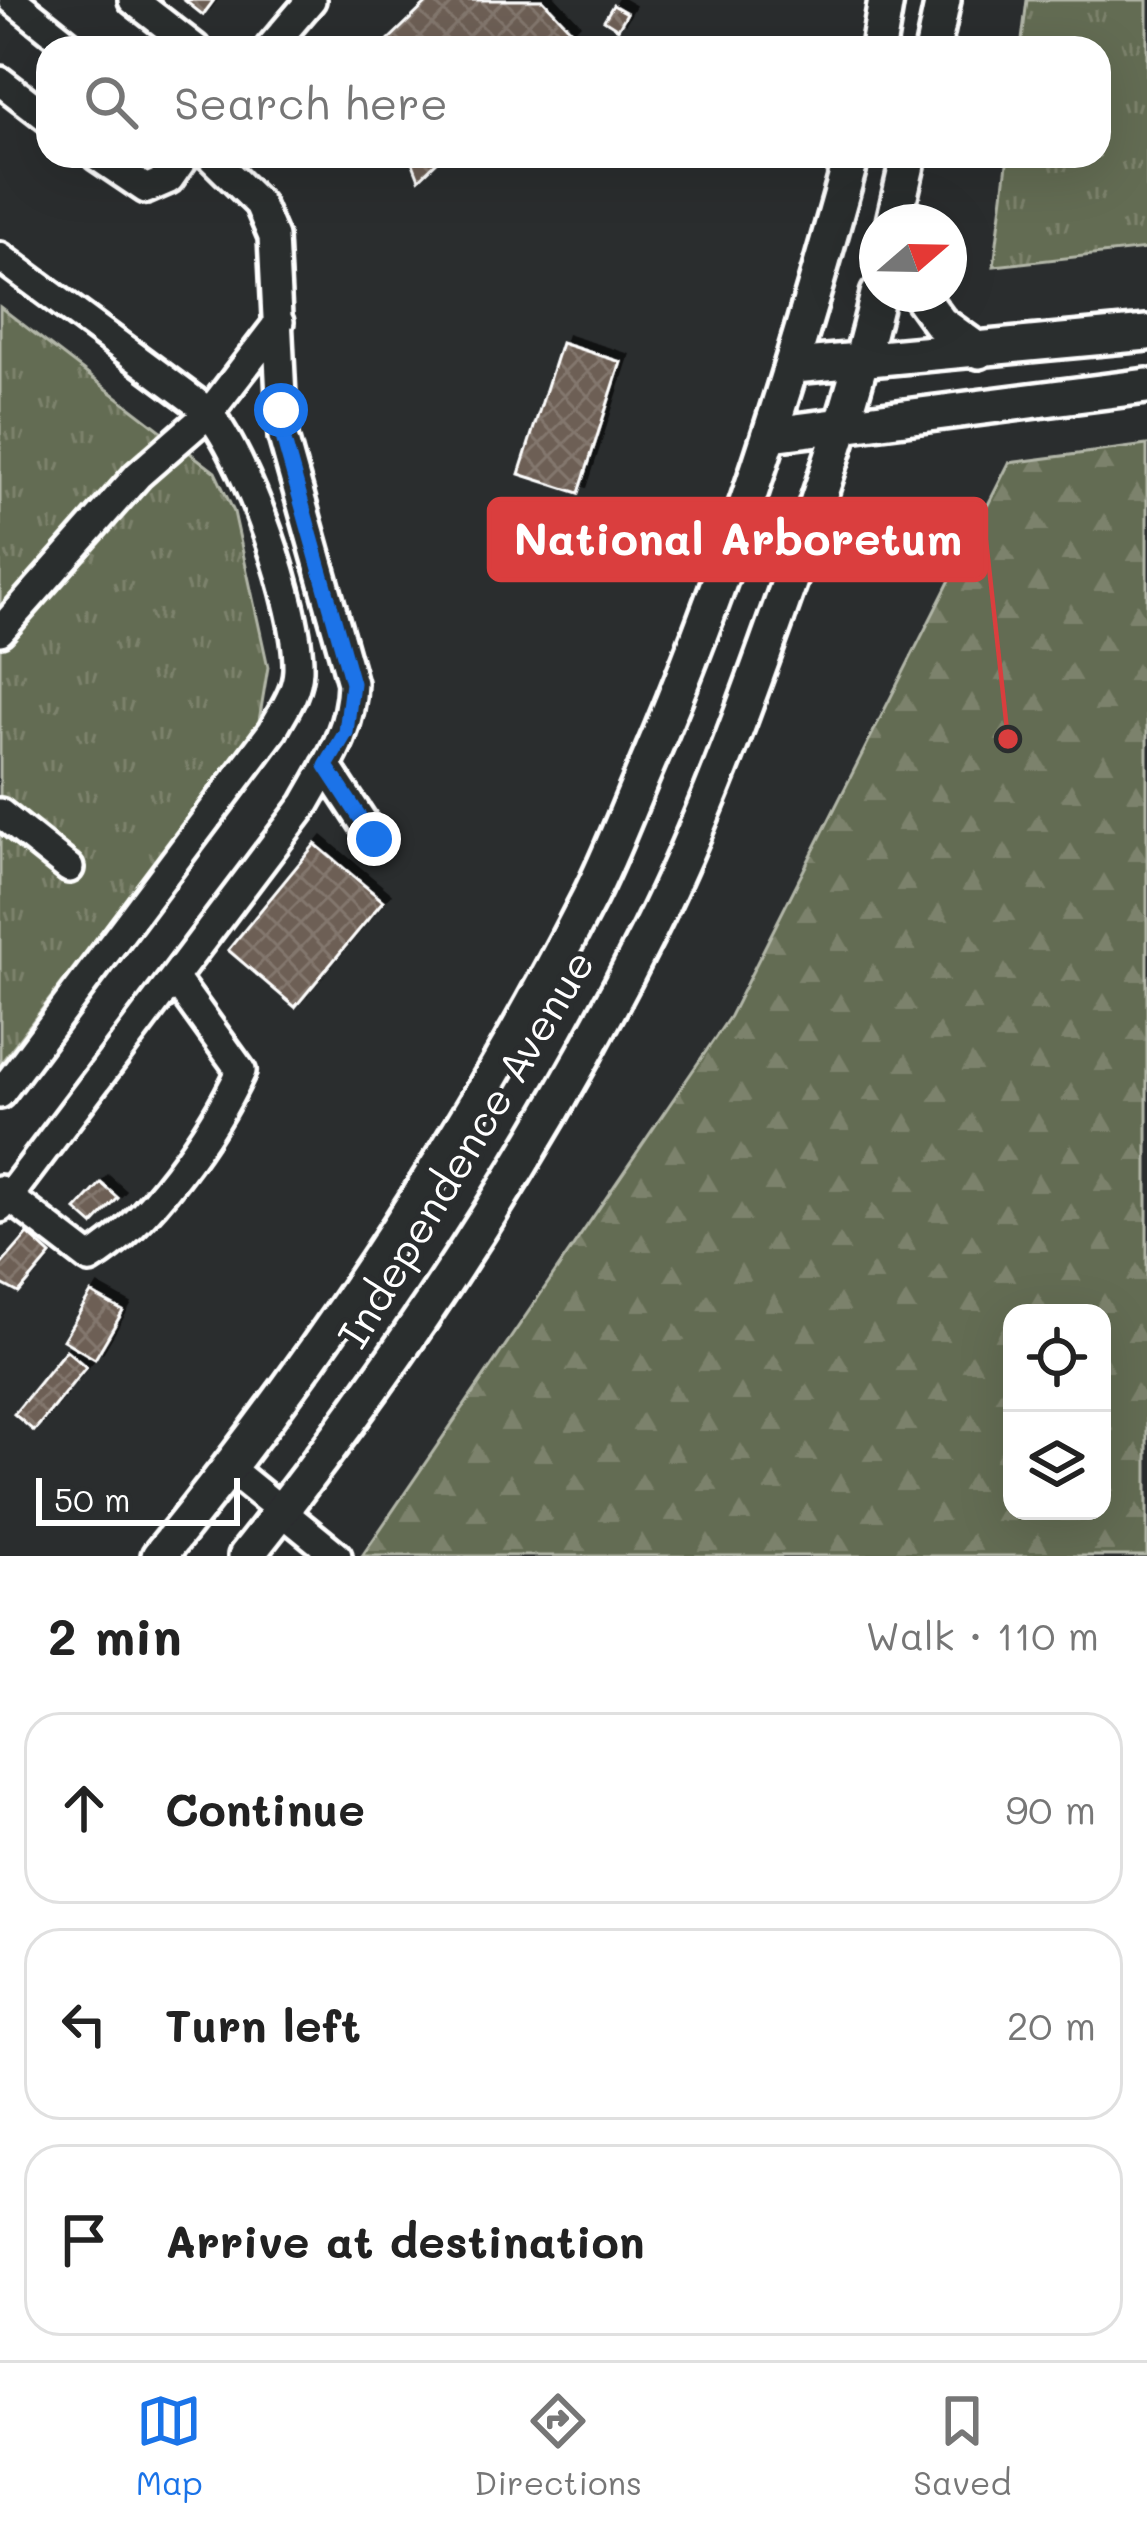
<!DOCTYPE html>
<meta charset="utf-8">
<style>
:root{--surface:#fff;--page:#f2f2f2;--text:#222;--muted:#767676;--line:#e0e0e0;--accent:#1a73e8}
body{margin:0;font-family:Mali,sans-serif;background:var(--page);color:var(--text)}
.controls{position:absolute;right:36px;bottom:36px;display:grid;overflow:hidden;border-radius:24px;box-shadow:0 12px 48px #0002}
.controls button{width:108px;height:108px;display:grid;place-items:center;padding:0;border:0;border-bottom:3px solid var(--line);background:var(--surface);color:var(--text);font:60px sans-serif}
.compass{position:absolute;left:859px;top:204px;width:108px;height:108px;border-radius:50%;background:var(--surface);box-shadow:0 12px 48px #0002;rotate:70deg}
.scale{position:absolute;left:36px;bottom:30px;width:204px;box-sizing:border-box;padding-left:12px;border:6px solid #fff;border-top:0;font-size:33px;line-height:42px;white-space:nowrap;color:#fff;-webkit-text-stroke:9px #2a2d2e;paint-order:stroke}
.stop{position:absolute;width:36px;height:36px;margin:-27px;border:9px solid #1a73e8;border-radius:50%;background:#fff}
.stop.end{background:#1a73e8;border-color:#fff;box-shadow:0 3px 12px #0008}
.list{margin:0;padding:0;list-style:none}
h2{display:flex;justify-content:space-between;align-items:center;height:156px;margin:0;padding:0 48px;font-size:51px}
h2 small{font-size:39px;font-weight:400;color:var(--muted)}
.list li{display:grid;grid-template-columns:78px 1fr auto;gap:36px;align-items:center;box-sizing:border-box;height:192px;margin:0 24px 24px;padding:0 24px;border:3px solid var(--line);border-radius:36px}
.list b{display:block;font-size:45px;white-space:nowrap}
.list em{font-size:39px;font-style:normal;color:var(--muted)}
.icon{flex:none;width:66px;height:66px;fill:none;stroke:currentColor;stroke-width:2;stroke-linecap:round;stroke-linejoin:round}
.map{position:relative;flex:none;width:1147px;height:1556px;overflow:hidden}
.search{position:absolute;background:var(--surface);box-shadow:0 12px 48px #0002;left:36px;right:36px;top:36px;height:132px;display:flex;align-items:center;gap:30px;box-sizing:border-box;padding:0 42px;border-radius:36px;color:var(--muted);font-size:45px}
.sheet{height:804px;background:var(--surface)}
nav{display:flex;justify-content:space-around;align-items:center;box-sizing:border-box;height:168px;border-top:3px solid var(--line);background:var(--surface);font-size:33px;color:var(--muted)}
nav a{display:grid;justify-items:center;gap:6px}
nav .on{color:var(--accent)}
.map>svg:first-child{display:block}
</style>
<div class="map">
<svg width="1147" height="1556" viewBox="0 0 1147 1556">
<defs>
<pattern id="grass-tufts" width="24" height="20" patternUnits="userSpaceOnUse" patternTransform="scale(3)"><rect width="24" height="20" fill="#646c52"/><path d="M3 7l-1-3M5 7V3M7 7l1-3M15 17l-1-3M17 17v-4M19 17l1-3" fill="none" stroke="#7b826c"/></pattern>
<pattern id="forest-firs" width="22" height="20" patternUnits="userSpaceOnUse" patternTransform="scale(3)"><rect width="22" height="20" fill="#646c52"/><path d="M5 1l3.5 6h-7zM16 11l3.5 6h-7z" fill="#7b826c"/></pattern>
<pattern id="building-cross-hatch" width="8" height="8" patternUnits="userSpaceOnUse" patternTransform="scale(3)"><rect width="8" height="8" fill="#6d5f54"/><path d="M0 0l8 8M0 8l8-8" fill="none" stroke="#83776e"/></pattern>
<filter id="shadow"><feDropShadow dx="7" dy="-7" stdDeviation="0" flood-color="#0009"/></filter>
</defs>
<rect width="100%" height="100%" fill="#2a2d2e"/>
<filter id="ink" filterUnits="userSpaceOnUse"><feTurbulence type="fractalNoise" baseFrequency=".00833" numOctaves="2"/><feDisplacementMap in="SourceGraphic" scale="24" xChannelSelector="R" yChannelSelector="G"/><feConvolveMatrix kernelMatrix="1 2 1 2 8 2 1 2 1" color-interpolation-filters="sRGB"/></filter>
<g filter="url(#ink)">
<path fill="url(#grass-tufts)" stroke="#b2b6a8" stroke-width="3" d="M1027 0H1147V249L994 266 1008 156H1099V48H1021Z
M0 307 215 472 234 512 268 667 258 727 0 1064Z"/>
<path fill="url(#forest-firs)" stroke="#b2b6a8" stroke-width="3" fill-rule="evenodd" d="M1147 445V1556H362L730 1016 1009 463ZM1012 1313H1102V1511H1012Z"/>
<path fill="url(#building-cross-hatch)" stroke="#fff" stroke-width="3" filter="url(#shadow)" d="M184 0H214L203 15Z
M430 0H543L572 31 555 48H380Z
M613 5 627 13 618 29 604 20Z
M410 156H443L419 179Z
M561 343 621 362 579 493 519 474Z
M315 844 383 901 295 1007 228 950Z
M101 1183 118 1198 93 1225 76 1210Z
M28 1234 51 1255 19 1293 0 1283V1266Z
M91 1293 123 1311 95 1359 63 1340Z
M66 1350 86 1367 34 1431 14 1414Z"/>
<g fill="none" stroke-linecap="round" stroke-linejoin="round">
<g stroke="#fff" stroke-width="36">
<path id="minor" d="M13 0 73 48
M133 0 195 48
M270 48 311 0
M0 81 48 118
M97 156 146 189 169 179 185 156
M0 257 205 409C246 454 300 609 298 670 297 693 283 711 273 730L0 1094
M0 631 138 475 209 413 279 322
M326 766 374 839
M0 813 69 868
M0 1190 90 1259C148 1225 213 1132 241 1071L174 978
M0 1208 305 804C328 763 351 730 352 683L283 437 273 237 259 204 210 156
M230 1469 337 1556"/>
</g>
<g stroke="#fff" stroke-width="42">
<path id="major" d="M878 48 886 0
M933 48 943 0
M894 222 909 156
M919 294 940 323 979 351
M794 366 1147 333
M772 434 1147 386
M159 1556C327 1350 468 1135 589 898 611 855 628 809 647 765 732 567 795 363 852 156
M246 1556C400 1362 537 1155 648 933 702 825 744 710 784 597 820 497 854 397 878 294"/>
</g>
<use href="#minor" stroke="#2a2d2e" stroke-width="27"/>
<use href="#major" stroke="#2a2d2e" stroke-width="33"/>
</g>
</g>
<g fill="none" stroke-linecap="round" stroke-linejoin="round" filter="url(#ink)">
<path stroke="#1a73e8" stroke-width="15" d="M281 410 283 437 352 683 346 732 326 766 374 839"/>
</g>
<g text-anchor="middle" stroke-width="10" stroke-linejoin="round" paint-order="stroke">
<g font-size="42" fill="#fff" stroke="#2a2d2e">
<text transform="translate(466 1149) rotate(-59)" y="15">Independence Avenue</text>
</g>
</g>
<path fill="none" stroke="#da3e3e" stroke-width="4.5" d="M1008 739L986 540"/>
<circle fill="#da3e3e" stroke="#2a2d2e" stroke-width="4.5" cx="1008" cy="739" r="12"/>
<rect fill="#da3e3e" stroke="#da3e3e" stroke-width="4.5" x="489" y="499" width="497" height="81" rx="12"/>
<g font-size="45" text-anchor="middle" font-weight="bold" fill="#fff">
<text x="738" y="555">National Arboretum</text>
</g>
</svg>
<div class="controls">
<button><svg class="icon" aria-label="locate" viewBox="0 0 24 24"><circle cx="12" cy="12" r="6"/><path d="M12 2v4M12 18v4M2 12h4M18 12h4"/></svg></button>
<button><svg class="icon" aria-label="layers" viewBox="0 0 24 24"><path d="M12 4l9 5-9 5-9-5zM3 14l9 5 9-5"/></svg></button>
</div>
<svg class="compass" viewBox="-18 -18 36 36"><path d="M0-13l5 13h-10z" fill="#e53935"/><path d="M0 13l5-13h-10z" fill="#767676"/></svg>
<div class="scale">50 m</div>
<div class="stop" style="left:281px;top:410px"></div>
<div class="stop end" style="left:374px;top:839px"></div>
<div class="search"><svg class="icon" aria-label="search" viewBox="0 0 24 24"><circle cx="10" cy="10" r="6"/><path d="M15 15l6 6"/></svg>Search here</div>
</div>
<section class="sheet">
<h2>2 min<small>Walk · 110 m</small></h2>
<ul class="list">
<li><svg class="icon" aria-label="ahead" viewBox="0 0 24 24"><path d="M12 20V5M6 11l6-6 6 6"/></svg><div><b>Continue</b></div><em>90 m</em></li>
<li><svg class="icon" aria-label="left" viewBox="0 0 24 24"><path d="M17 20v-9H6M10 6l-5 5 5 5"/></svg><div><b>Turn left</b></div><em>20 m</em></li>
<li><svg class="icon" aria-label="arrive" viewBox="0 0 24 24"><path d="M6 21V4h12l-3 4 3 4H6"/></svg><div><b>Arrive at destination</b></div></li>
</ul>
</section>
<nav>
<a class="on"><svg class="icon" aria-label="map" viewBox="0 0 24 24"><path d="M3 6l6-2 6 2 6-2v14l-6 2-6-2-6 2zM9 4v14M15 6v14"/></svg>Map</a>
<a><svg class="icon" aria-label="directions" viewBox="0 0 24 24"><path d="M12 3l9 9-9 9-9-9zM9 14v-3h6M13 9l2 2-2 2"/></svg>Directions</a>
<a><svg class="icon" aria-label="saved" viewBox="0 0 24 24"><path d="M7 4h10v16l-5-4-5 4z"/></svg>Saved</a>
</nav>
